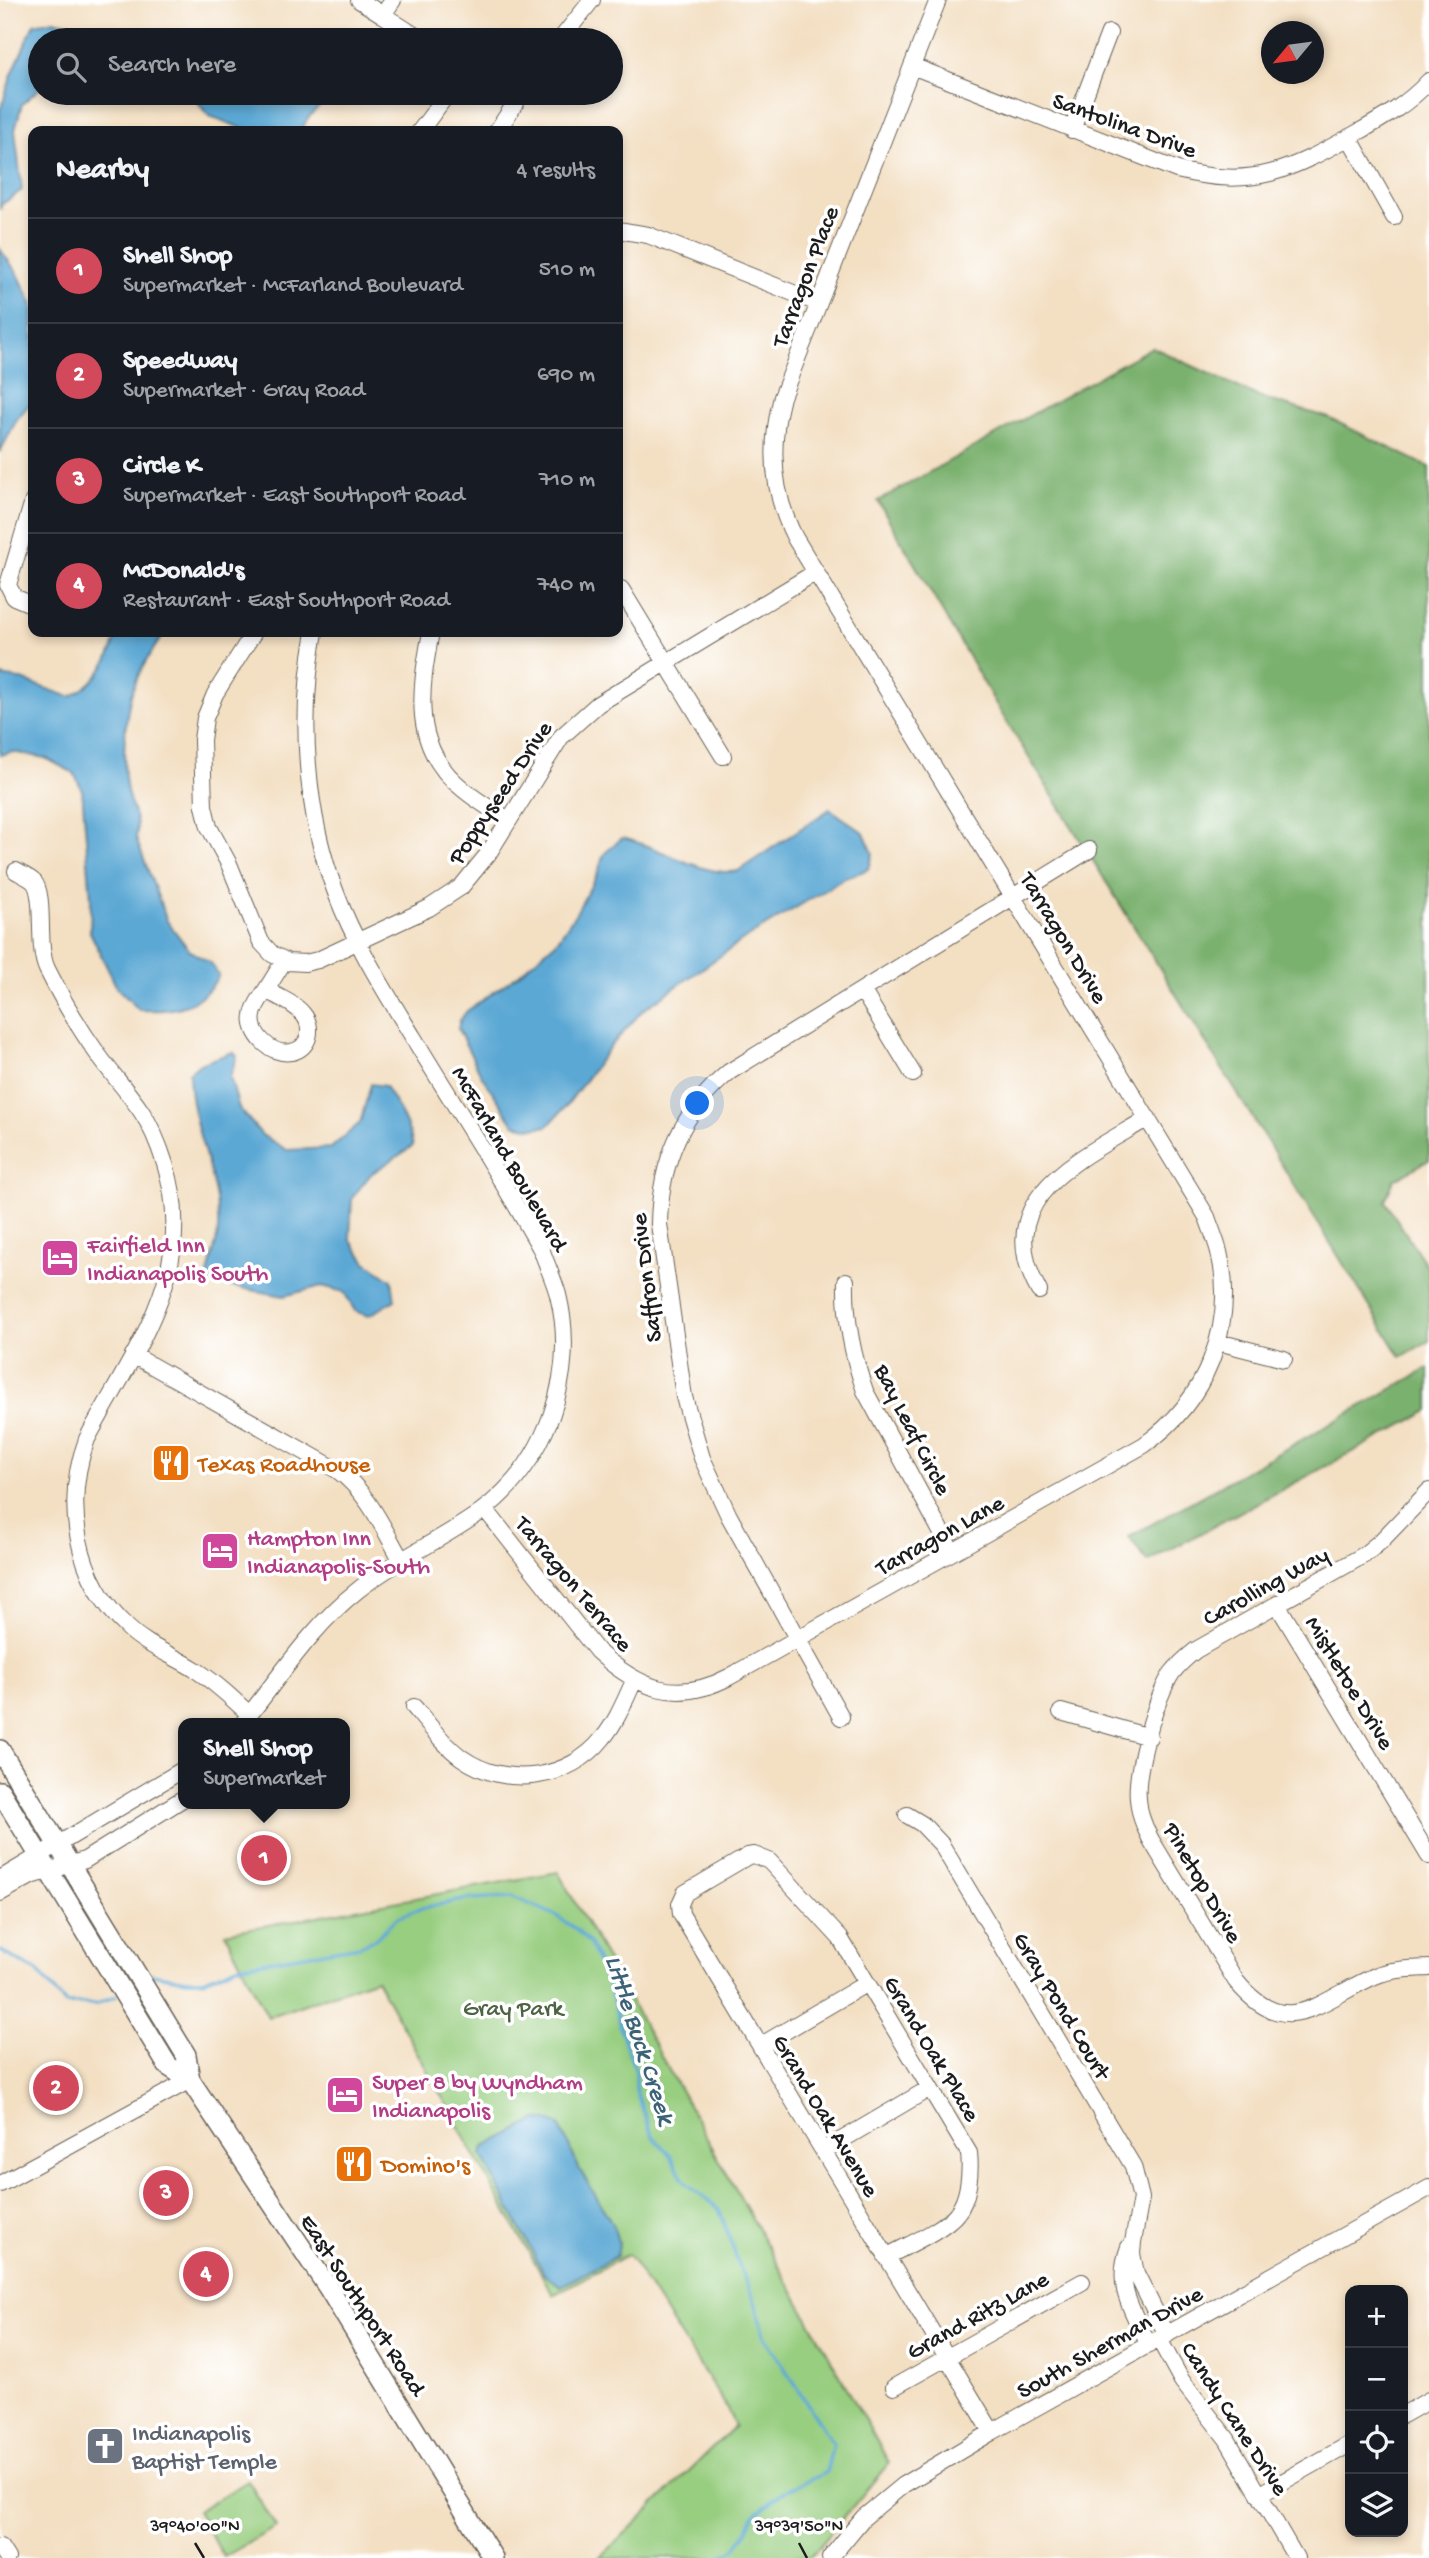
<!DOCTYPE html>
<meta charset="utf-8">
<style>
:root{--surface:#171b24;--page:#20242c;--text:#f1f3f6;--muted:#9ea1a6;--line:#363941;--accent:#d1495b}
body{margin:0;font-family:"Gochi Hand",sans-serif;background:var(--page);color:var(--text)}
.controls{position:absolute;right:21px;bottom:21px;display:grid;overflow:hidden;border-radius:14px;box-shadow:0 4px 10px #0003}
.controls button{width:63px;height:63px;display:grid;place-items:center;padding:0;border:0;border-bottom:2px solid var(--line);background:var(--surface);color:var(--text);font:35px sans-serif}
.compass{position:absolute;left:1261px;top:21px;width:63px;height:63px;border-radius:50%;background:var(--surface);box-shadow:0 4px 10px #0003;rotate:241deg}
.you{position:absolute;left:698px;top:1104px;width:24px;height:24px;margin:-18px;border:5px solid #fff;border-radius:50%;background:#1a73e8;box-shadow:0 0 0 10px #1a73e833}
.badge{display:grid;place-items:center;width:46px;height:46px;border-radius:50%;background:var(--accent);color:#fff;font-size:23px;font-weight:700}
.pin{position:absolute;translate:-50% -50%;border:4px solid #fff;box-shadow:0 2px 7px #0006}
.popup{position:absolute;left:178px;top:1718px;width:172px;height:91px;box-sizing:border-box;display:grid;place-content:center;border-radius:14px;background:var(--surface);filter:drop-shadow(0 2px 5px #0005);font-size:23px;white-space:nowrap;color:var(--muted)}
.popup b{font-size:26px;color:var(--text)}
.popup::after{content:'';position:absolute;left:50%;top:100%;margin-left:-14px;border:14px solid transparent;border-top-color:var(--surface)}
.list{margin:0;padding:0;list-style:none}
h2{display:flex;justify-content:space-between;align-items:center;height:91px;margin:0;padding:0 28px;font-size:30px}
h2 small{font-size:23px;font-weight:400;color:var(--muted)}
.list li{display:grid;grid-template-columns:46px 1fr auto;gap:21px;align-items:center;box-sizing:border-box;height:105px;padding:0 28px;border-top:2px solid var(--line)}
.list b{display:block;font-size:26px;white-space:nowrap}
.list p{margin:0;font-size:23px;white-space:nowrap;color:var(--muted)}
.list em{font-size:23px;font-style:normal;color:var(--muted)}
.icon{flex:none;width:38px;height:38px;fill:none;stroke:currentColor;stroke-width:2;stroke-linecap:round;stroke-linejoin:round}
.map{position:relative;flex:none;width:1429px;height:2558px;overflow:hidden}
.search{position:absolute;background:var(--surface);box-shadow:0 4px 10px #0003;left:28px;top:28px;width:595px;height:77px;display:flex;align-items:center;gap:18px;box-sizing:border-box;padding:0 24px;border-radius:38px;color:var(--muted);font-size:26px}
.panel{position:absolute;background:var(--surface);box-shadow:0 4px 10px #0003;left:28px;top:126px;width:595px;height:511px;border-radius:14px}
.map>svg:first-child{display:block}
</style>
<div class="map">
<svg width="1429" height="2558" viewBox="0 0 1429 2558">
<rect width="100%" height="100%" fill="#fff"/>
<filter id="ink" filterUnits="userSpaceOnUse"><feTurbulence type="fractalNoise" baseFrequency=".0143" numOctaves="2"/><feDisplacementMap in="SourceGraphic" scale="14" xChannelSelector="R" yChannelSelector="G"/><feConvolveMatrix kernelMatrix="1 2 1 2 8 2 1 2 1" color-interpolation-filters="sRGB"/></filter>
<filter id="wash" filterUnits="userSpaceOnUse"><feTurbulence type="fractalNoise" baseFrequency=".00686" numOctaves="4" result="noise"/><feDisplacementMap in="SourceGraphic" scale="28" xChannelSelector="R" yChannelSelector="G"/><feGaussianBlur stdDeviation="1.57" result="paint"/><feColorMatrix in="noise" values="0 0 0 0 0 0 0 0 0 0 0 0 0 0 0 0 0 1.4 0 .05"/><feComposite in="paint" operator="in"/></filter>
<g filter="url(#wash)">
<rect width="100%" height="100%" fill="#f3dfc2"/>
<path fill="#98ce80" stroke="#5a754e" stroke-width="2" d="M558 1872 889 2463 810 2558H600L735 2426 724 2403 628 2254 553 2295 376 1979 268 2017 225 1933Z
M248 2481 276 2527 224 2557 197 2511Z"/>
<path fill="#7ab16e" stroke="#4b6645" stroke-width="2" d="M1152 347 1259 397 1329 418 1429 467V1160L1394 1180 1385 1201 1429 1269V1341L1401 1357 1000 711 878 501Z
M1429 1368V1411L1147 1562 1129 1537Z"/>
<path fill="#5ba8d4" stroke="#3c6278" stroke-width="2" d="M54 20 86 28 116 40H40V88L22 104 15 130 22 190 1 205 0 210V111L12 74 34 24Z
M201 93H332L307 119 301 131H244L242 128 209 116 199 104Z
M0 249 18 274 33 305V400L17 419 0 452Z
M141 632H165C153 650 140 668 133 689 124 715 122 765 127 791 131 810 140 819 136 838L167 921 190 951 211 963 219 976C198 1008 176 1012 139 1010L117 988 90 932 91 898 82 790 74 773 45 758 12 752 0 755V676L19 679 70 697C97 682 106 668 116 639Z
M830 809 864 833 873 853 869 869 845 878 746 938 643 1010 609 1048 567 1105 548 1126 532 1128 514 1124 481 1075 458 1029 460 1020 467 1011 519 974 557 941 576 913 597 875 604 854 622 838C658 845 703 878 738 871Z
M233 1052 237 1056 230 1077 239 1108 262 1135 287 1150 331 1148 360 1123 371 1084 385 1086C396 1105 409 1124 413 1146L371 1174 352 1198 350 1239 366 1262 392 1280 395 1300 368 1316 355 1311 344 1292 322 1286 284 1296 207 1282C209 1260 220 1241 218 1218 215 1168 190 1125 189 1073L200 1064Z
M536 2120H546L559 2125 580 2170 613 2225 619 2245 617 2256 561 2286 544 2274 482 2155 484 2147Z"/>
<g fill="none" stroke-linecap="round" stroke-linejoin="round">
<path stroke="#5ba8d4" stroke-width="3.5" d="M0 1951 37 1971 66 2004H97L116 1996
M146 1977 151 1974 187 1980H203L237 1966 360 1946 374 1940 398 1917 422 1908 469 1899 513 1897 555 1915 577 1930 590 1944 609 1987 625 2043 636 2072V2091L652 2135 672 2158 685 2182 719 2209 740 2268 756 2305 764 2336 833 2444 826 2473 788 2489 755 2514 746 2533 734 2550 718 2558"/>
</g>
</g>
<g filter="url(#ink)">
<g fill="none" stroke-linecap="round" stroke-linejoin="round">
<g stroke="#676056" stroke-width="18">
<path id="minor" d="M359 0 383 15 393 0
M383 15 422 40
M560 40 592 0
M912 66 1177 170C1254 189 1289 171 1355 134 1382 119 1408 104 1429 81
M1072 130 1109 33
M420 131 448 93
M497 131 522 93
M1349 137 1394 217
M618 230 648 235 818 303
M33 501 8 585 14 597 33 605
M621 589 723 756
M254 632 215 694 205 718 202 740 204 806 209 827 229 864 261 942 272 954 288 962 305 963 318 960 429 908 461 887 488 854 561 737 598 704 816 572
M431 632C420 690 410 748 464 790 477 801 493 810 508 820
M16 871C21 874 29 877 34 882 46 896 36 946 47 969 61 997 81 1031 99 1056 112 1074 128 1092 141 1111 152 1127 159 1145 165 1164 199 1270 134 1350 87 1439 63 1504 76 1580 128 1628 148 1647 173 1655 196 1670 216 1683 233 1699 250 1715
M266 990C278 997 294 1003 303 1014 314 1027 310 1049 291 1052 272 1056 249 1034 253 1015 254 1006 261 998 266 990Z
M266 990 284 961
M862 990 913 1074
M846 1281C845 1319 852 1354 865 1391L952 1552
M1039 1291C987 1197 1084 1157 1148 1118
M1218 1342 1284 1359
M133 1355 337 1470C368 1492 383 1528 402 1561
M1429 1491 1381 1541 1364 1555 1196 1650C1187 1657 1179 1664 1172 1673 1156 1697 1135 1770 1138 1799 1139 1814 1144 1827 1151 1840L1236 1981C1287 2044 1321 1999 1375 1976 1392 1969 1411 1969 1429 1968
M485 1509 597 1651C638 1688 676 1705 729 1677L1144 1445C1205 1402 1237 1326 1219 1252 1216 1240 1211 1229 1207 1217L795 538C772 493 769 446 782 397L938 0
M1277 1604 1429 1856
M414 1707C429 1725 444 1745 462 1758 506 1789 570 1780 603 1738 617 1721 625 1700 634 1681
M1061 1712 1149 1737
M841 1717 729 1516 702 1458 684 1397 659 1224C660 1163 682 1111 729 1072L1089 850
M243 1723C279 1678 312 1626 358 1590 395 1560 440 1541 479 1513 546 1465 578 1375 558 1295 554 1280 547 1266 542 1251 502 1178 456 1108 413 1037 385 991 355 944 336 893 305 813 299 716 315 632
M907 1815 922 1824 941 1844 1133 2166 1141 2198 1133 2242 1132 2254 1136 2273 1167 2335
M0 1879 184 1769
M0 1893 31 1876 85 1860 184 1798
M760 2046 867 1983
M823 2151 930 2088
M0 2184 190 2080
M1129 2247C1114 2286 1132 2310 1149 2345
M886 2257C904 2247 945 2229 957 2213 969 2199 971 2171 969 2153L840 1938 769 1861 754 1855 748 1856 685 1893 680 1904 681 1914 992 2432
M1159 2339 1182 2381 1227 2439 1296 2558
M894 2387 1082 2282
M1403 2415 1429 2400
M1259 2495 1350 2444
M0 2547 7 2558
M830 2558 863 2518 903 2485 992 2432 1429 2188"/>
</g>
<g stroke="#676056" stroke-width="22">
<path id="major" d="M0 1750 186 2055 190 2080 329 2289 493 2558
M0 1791 168 2066 190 2080"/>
</g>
<use href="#minor" stroke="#fff" stroke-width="16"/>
<use href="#major" stroke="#fff" stroke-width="19"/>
</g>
</g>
<path fill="none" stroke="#1c1c1c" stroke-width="2.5" d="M195 2543 204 2558M799 2543 807 2558"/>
<defs>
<g id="hotel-square" transform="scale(2.0125)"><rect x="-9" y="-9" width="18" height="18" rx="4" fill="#d1479c" stroke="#fff"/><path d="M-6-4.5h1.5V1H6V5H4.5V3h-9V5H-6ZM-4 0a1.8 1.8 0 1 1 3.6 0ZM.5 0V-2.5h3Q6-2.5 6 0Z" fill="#fff"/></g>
<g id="restaurant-square" transform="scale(2.0125)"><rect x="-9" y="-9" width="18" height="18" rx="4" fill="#e8710a" stroke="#fff"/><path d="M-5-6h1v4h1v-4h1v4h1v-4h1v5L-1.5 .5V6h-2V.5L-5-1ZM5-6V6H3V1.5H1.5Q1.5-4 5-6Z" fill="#fff"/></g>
<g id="church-square" transform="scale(2.0125)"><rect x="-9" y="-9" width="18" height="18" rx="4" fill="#6b7280" stroke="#fff"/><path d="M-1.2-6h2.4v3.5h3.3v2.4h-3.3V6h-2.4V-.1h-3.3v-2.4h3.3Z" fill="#fff"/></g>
</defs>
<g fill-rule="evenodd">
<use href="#hotel-square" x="60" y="1258"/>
<use href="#restaurant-square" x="171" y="1463"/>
<use href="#hotel-square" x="220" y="1551"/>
<use href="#hotel-square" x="345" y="2095"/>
<use href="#restaurant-square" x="354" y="2164"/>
<use href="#church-square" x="105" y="2446"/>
</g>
<g text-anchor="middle" stroke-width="7" stroke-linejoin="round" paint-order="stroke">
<g font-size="24" fill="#1c1c1c" stroke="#fff">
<text transform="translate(1125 124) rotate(20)" y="8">Santolina Drive</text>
<text transform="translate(804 276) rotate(-69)" y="8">Tarragon Place</text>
<text transform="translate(499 792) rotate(-56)" y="8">Poppyseed Drive</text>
<text transform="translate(1065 937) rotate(59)" y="8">Tarragon Drive</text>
<text transform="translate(511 1158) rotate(60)" y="8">McFarland Boulevard</text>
<text transform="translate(645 1278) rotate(-97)" y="8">Saffron Drive</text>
<text transform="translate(914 1429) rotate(63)" y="8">Bay Leaf Circle</text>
<text transform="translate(939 1534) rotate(-29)" y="8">Tarragon Lane</text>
<text transform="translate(575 1583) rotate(50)" y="8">Tarragon Terrace</text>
<text transform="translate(1265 1585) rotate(-29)" y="8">Carolling Way</text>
<text transform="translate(1351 1682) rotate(59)" y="8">Mistletoe Drive</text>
<text transform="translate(1204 1882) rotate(60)" y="8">Pinetop Drive</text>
<text transform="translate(1063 2005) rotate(59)" y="8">Gray Pond Court</text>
<text transform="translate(933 2048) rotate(59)" y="8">Grand Oak Place</text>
<text transform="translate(827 2115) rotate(59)" y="8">Grand Oak Avenue</text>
<text transform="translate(364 2304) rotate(57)" y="8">East Southport Road</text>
<text transform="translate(977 2314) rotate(-29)" y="8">Grand Ritz Lane</text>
<text transform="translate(1109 2341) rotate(-29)" y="8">South Sherman Drive</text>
<text transform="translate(1236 2418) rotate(57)" y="8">Candy Cane Drive</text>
</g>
<g font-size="24" fill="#b23c85" stroke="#fff" text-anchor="start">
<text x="87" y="1252">Fairfield Inn<tspan x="87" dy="28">Indianapolis South</tspan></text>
<text x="247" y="1545">Hampton Inn<tspan x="247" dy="28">Indianapolis-South</tspan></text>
<text x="372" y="2089">Super 8 by Wyndham<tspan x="372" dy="28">Indianapolis</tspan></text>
</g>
<g font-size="24" fill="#c56008" stroke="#fff" text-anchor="start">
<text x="198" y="1471">Texas Roadhouse</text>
<text x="381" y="2172">Domino's</text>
</g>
<g font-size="24" fill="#4e6344" stroke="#fff">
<text x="513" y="2015">Gray Park</text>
</g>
<g font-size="24" fill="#5b616d" stroke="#fff" text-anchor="start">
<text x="132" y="2440">Indianapolis<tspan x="132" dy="28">Baptist Temple</tspan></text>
</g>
<g font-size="26" font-style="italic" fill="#3c6278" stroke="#fff">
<text transform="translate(642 2039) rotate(72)" y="9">Little Buck Creek</text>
</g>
</g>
<g font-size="18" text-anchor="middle" fill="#1c1c1c" stroke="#fff" stroke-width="7" stroke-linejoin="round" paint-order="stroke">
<text x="195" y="2531">39°40'00"N</text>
<text x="799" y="2531">39°39'50"N</text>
</g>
</svg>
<div class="controls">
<button>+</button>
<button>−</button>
<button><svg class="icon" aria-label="locate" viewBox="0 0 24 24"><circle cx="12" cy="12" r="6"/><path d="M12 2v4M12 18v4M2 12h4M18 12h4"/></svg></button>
<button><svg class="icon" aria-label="layers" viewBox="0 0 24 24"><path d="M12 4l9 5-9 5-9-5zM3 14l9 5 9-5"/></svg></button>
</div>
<svg class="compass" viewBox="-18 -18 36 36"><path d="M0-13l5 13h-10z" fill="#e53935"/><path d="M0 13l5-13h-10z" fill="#9ea1a6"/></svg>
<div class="you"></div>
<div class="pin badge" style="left:264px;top:1858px">1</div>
<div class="popup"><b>Shell Shop</b>Supermarket</div>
<div class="pin badge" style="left:56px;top:2088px">2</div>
<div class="pin badge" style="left:166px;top:2193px">3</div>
<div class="pin badge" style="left:206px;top:2274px">4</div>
<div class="search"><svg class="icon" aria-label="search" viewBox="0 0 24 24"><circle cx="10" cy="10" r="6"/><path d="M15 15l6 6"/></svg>Search here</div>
<section class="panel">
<h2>Nearby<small>4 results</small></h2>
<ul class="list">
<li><span class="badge">1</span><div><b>Shell Shop</b><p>Supermarket · McFarland Boulevard</p></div><em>510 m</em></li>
<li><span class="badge">2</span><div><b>Speedway</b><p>Supermarket · Gray Road</p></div><em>690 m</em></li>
<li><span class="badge">3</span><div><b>Circle K</b><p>Supermarket · East Southport Road</p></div><em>710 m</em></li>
<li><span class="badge">4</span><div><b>McDonald's</b><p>Restaurant · East Southport Road</p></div><em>740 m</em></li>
</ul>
</section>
</div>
